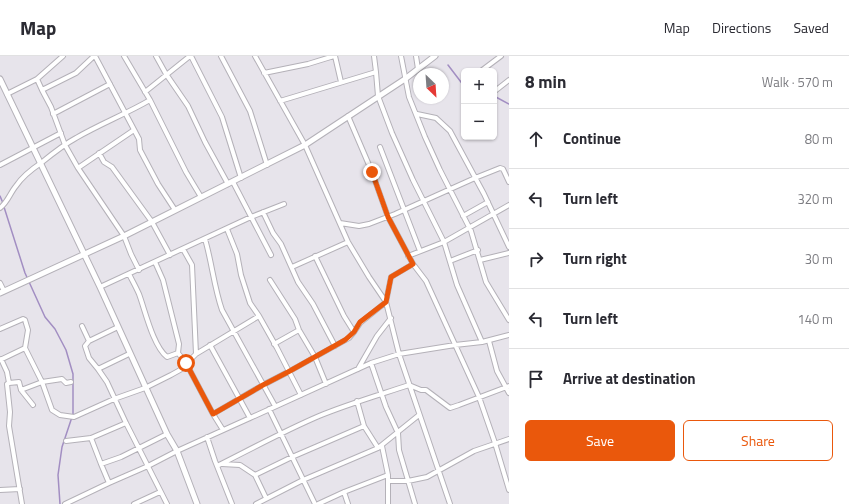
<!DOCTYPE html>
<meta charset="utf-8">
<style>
:root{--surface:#fff;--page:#f2f2f3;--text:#2b2b33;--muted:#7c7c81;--line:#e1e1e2;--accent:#ea580c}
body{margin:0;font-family:"Titillium Web",sans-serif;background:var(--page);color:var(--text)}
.controls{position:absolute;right:12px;top:12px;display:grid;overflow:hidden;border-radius:6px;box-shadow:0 1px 3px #0004}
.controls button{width:36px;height:36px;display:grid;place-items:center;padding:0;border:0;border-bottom:1px solid var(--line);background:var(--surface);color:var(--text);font:20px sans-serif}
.compass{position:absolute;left:413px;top:12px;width:36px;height:36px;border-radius:50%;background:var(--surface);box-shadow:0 1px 3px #0004;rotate:155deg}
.stop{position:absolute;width:12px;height:12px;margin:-9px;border:3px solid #ea580c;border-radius:50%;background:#fff}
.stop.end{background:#ea580c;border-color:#fff;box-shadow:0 1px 4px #0008}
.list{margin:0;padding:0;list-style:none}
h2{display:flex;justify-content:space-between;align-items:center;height:52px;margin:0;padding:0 16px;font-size:17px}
h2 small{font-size:13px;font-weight:400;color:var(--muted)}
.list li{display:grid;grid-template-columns:26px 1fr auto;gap:12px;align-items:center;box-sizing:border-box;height:60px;padding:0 16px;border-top:1px solid var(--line)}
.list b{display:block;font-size:15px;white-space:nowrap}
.list em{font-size:13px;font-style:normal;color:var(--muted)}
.actions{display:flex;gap:8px;padding:12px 16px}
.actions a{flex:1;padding:9px 0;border:1px solid var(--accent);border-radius:6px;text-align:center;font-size:14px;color:var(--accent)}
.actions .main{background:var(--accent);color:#fff}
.icon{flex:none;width:22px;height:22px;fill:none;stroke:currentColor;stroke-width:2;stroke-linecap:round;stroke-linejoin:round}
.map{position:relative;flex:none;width:509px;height:448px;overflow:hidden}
header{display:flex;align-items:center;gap:24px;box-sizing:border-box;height:56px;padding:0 20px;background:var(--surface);border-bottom:1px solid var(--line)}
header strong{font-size:19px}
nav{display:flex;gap:22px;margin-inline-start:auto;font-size:14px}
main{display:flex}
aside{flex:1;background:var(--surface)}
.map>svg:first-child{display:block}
</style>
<header>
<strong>Map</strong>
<nav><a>Map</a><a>Directions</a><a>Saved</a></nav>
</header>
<main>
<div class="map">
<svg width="509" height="448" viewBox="0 0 509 448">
<rect width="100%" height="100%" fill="#e7e4eb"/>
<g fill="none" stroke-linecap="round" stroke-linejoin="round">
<path stroke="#a28ec2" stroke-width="1.5" d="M448 9 464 30
M494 40 509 48
M0 140 3 147
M4 151 25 217 45 261 55 273 66 294 73 318V358L62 391 58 419 60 448"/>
<g stroke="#b4b1b8" stroke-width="6">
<path id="minor" d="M95 0 139 83 140 94 158 128 175 154
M124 0 150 44 186 116 201 141
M156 0 166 18 188 50 205 86 228 128
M191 0 222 61 241 122
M221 0 250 55 267 109
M255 0 305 89 348 186 369 221 386 246 399 298 450 448
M335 0 341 26
M374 0 376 16 378 40 392 77 413 124 444 186 457 229 482 286
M401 0 409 41 425 81 440 114 471 175 486 226 509 264
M416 0 418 13
M481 15 501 0
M264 17 308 8 334 0
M37 23 42 34 76 17 94 0
M42 34 51 51 65 89 78 112 124 180 131 198 139 214
M495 35 509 24
M145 36 190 0
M7 38 37 23 63 0
M280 45 376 16
M53 58 110 28
M417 58 436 62 450 75 484 138 509 191
M348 60 372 116 388 161 413 208 426 225 479 341 495 387 509 434
M380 91 420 195
M99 97 104 106 112 111 152 166 170 199
M0 109 61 77
M78 112 134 74
M233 126 271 199
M0 152C8 146 10 137 16 130 22 121 32 113 41 107 52 98 63 89 76 82 100 68 126 58 150 44
M263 156 273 177 281 188 298 226 313 248 335 290
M463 160 488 146
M340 167 359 170 369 168 395 158 475 122 500 112 503 113 509 126
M227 173 237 198 241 219 250 247 259 260 277 292 301 339
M205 183C212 207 214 231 222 254L275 350
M183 193 192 209 196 298
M315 200 344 260 354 276
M408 200 444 186 509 149
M480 204 509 197
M450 205 478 194
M155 206 163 224 179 288 178 297
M292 211 348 186
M129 218C132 224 136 231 139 238 145 254 153 290 167 301L178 297
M270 224 295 263 299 274 315 301 326 328
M0 227 4 235
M100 231 251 161 284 148
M82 270 89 285 85 290 89 302 98 313 107 326 126 367 167 448
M0 273 23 263 25 264 28 274 25 292 42 326 52 354 60 359 74 361 114 343 145 332 171 319 180 314 196 298 259 260
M89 285 118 271
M489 285 497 315 509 337
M274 288 299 274
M210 289 250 362
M178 297 186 307 213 358 223 374
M1 303 7 316 9 327 7 328 10 356 9 370 22 448
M0 304 25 292
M371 307 386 351 398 377 399 394 415 448
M98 313 129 298
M358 313 377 280 391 262
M9 327 19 326 21 334 33 349
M21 334 42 326 62 323 66 327 71 326
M357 345 364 370 378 392
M269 353 315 448
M213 358 263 329 288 316 349 282 354 276 360 267 386 246 391 221 413 208
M207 381 215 405 232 448
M91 382 101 408 109 427
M66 385 91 382 126 367
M382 390 388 419V448
M101 408 121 401 167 378
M222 408 240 409 255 419 266 442
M217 410C251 393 284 375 319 360 348 348 379 339 409 329L421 334H426L450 352 459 349 509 330
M255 419 292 401 364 370
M388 425H408L427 421 474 395 509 383
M0 434 20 433
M344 436 348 448
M65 448 109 427 148 410 177 395 250 362 371 307 399 298 455 289 482 286 509 279
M134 448 160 436
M256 448 303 424 378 392 419 359
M318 448 344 436 388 419"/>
</g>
<g stroke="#b4b1b8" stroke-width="7">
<path id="tertiary" d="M0 23 100 231 167 378 177 395 197 448
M0 237 124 180 305 89 405 23 435 0"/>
</g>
<use href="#minor" stroke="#fff" stroke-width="4"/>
<use href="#tertiary" stroke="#fff" stroke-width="5"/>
</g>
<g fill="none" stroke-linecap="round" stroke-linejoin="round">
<path stroke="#ea580c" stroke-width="5" d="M186 307 213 358 263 329 288 316 345 284 354 276 360 266 386 246 391 221 413 208 388 161 372 116"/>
</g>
</svg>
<div class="controls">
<button>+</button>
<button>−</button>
</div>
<svg class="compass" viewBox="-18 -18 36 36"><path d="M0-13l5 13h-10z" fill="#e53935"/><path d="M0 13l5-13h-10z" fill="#7c7c81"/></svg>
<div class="stop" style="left:186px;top:307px"></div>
<div class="stop end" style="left:372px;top:116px"></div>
</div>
<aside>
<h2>8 min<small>Walk · 570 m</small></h2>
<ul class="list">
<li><svg class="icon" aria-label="ahead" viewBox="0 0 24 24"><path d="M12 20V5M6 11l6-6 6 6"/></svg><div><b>Continue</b></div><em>80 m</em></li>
<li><svg class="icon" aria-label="left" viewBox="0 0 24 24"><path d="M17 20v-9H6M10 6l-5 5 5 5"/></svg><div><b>Turn left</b></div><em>320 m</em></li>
<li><svg class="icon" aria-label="right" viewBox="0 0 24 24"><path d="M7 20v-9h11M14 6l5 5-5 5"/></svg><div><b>Turn right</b></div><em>30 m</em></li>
<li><svg class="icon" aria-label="left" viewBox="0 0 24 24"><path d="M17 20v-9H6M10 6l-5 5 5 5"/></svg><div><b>Turn left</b></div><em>140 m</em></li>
<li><svg class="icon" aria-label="arrive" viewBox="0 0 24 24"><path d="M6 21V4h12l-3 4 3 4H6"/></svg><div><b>Arrive at destination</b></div></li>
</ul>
<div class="actions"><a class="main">Save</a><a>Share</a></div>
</aside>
</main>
